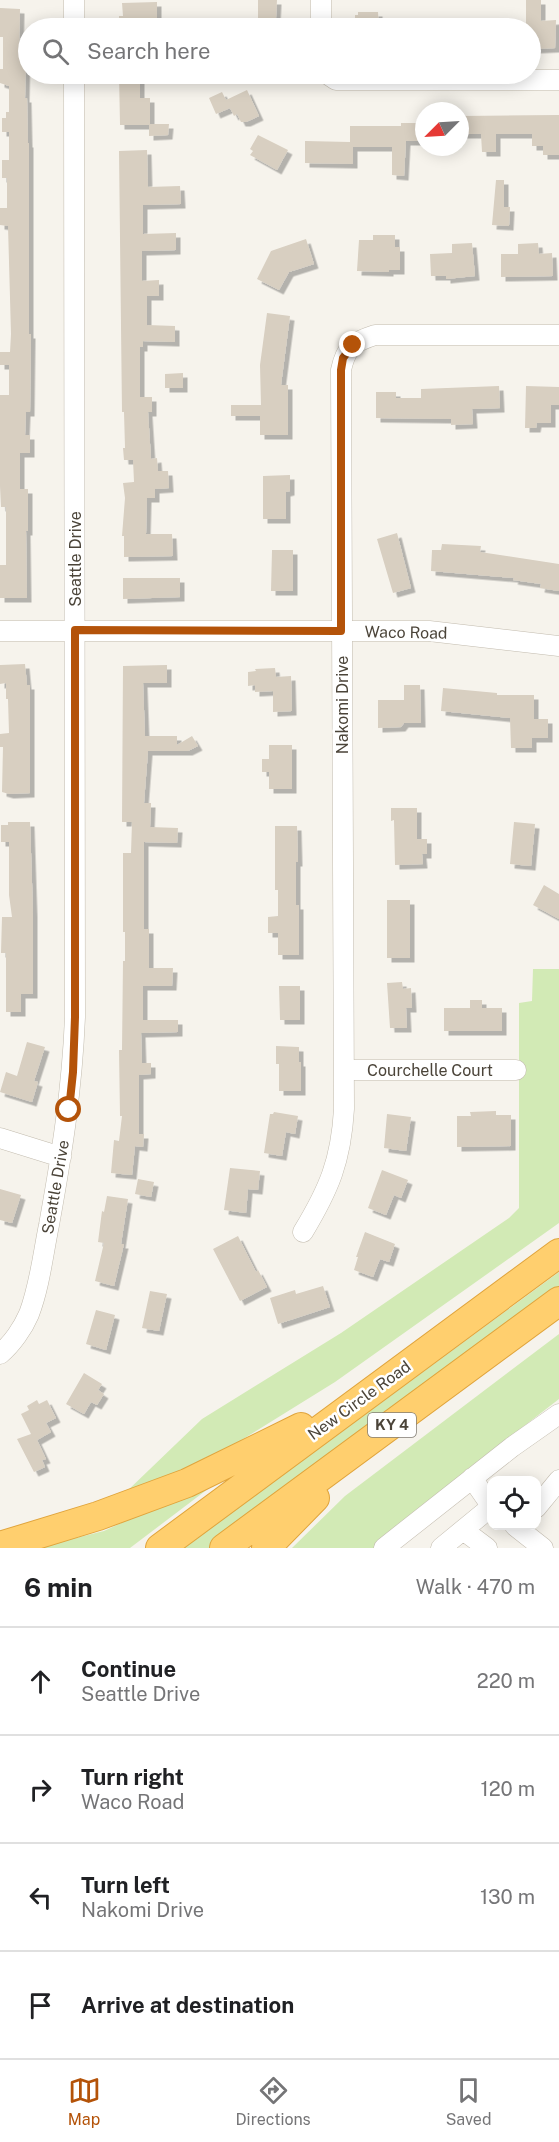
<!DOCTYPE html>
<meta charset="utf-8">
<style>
:root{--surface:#fff;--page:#f6f6f6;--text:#202124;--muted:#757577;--line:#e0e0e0;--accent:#b45309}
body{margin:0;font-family:"Public Sans",sans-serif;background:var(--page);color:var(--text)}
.controls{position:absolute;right:18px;bottom:18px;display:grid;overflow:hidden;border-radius:12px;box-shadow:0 3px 15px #0003}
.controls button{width:54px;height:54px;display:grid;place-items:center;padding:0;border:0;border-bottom:2px solid var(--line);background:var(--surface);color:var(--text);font:30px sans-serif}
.compass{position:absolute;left:415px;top:102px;width:54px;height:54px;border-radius:50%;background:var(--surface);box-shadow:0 3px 15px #0003;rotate:246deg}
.stop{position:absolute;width:18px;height:18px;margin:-14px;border:4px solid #b45309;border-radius:50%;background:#fff}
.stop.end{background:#b45309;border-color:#fff;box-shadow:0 2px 6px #0008}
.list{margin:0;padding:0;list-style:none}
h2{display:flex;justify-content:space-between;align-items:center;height:78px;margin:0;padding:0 24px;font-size:26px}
h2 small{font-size:20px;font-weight:400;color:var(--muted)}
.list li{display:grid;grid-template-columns:39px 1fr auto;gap:18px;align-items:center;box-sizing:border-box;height:108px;padding:0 24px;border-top:2px solid var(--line)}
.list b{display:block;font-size:22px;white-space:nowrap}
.list p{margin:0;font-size:20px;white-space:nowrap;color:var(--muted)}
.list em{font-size:20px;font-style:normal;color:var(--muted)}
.icon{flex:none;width:33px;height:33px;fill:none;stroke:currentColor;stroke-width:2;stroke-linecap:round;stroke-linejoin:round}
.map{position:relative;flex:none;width:559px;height:1548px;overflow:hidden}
.search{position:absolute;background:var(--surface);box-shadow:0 3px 15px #0003;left:18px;right:18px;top:18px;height:66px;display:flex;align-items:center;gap:15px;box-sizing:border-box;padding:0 21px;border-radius:33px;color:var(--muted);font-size:22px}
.sheet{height:510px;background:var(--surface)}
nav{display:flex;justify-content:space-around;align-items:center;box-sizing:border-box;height:84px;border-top:2px solid var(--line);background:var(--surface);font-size:16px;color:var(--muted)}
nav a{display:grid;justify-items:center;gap:3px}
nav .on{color:var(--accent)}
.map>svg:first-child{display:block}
</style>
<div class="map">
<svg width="559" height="1548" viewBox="0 0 559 1548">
<defs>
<filter id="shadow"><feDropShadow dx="4.5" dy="4.5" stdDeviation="0" flood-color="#0004"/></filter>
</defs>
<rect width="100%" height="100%" fill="#f6f3ec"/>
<path fill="#d2eab5" d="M533 969H559V1223L335 1382 211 1459 124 1494 202 1419 341 1333 509 1218 519 1208V1003L532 1001Z
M559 1272V1291L211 1548H184Z
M559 1334V1399L434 1496 378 1548H292L345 1496Z
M229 1473 130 1548H35L104 1531Z"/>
<path fill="#d8cfc1" filter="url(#shadow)" d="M258 0H277L276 18H258Z
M526 0H541V21L556 20 555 48 533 49 532 28H526Z
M157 2V28H119V16H123L122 3Z
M0 8 20 9 19 49H26L25 98H27L28 143H29V334H31L30 412H26L25 435H30V453H20V489H28V531H26L27 598H0V565H6V507H1L0 486V395H9V365H0V352H10L11 334 8 226 0 225V208H7V178H2V160H9V132H2V118H6V112H9V86L0 83V69H3V37H0Z
M358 12H378L379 28H355V15H358Z
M119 74H140V98H150V124H169L168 135 149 136V125H120Z
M247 90 259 116 246 122H241L237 114 234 116 226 100Z
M222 92 230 108 216 114 209 98Z
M559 115V155H543V146H532V134H496V152H482L481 134H460V116Z
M401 123H424V141H406L404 176 392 175V147H353V164L305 163V141L350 142V126H401Z
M258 135 288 150 277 170 250 155 253 151 250 149Z
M147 150 148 187 180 186 181 204 143 205V234L176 233V250L142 251V281L159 280V296H147V325L175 326V342L143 341V347H140V397H152V412H148L151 459 157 458 158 471H168L169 488 155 489V498H147L146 534H172L173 556 124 557V536H122L125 498 123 483 134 482 133 460H124L123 448H125L124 412H122L119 151Z
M496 180H504V207H510L509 226 492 225Z
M373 235H395V247H400V270H389V272L357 271 359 240H373Z
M306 239 314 264 289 272 279 290 257 279 271 251Z
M472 243 475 276 446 279V276H431L430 254 452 253V244Z
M538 243 539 254 552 253 553 276 501 277V254H518V244Z
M267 313 290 316 281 385H288V435H260V416H231V405H261L260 365Z
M183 373V388H165V374Z
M499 386 500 408 472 409 473 424 451 425V419L376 418V392H396V398H421V389Z
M526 386 559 387V405H551V423H537L536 428H525Z
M290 475V491L286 492V519H263V476Z
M397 533 411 588 393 593 377 539Z
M442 544 481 546 480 552 559 564V591L540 588 541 584 513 580 514 578 431 571 432 550H441Z
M272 550H293V591H271Z
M123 578H180V597L123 599Z
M25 664 27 685H30V793L9 794 2 792 3 747H0V734L9 733 8 699H6V683L0 684V665Z
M167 665V683H143L145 736H177V745L192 736 198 746 188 751H148L144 803H151L150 827 178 828 177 843 144 842V929H149V968H173L172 986H143V1020H178V1032L141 1033 142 1063H151V1074L139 1075V1134H144L143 1147 135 1146 132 1175 111 1173 114 1140 119 1141 122 1116H120L119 1050H122L123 961H125V932H123V853H131L132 822H122L123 666Z
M275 668 276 677 291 676 292 711 273 712V691L255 692V685L248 686V672L256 671 255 669Z
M404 685H420L421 723H404L401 727 378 728V700H404Z
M443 688 497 693V695H534V719H548V738H532V748H511L510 718 441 711Z
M269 745H292V789H269V772H262V759H269Z
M391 808H417V839H427V854H422L423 864 395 865 394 820 391 821Z
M8 822H30L33 913V994H21V1012H6V953H1L2 917H12L9 895V842H1V825H8Z
M514 822 535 824 531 866 510 864Z
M275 826H297L298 862H296V905H299V955H278V933H268V917L278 916V890H275Z
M544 885 559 894V919L533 905Z
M387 900H410V958H387Z
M402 982 403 989 411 988 412 1008H406L407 1028H390L387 983Z
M279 986H300V1020H280Z
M470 1000H482V1008H502V1031H444V1008H470Z
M27 1042 45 1047 34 1081 38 1082 32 1102 0 1092 6 1072 17 1076Z
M276 1046 299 1047V1062H301V1091H279V1064H276Z
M496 1111V1115H511V1146L457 1147V1116H471L470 1112Z
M274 1112 298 1116 295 1134 286 1132 282 1156 264 1153 270 1114H273Z
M387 1114 411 1117 406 1151 384 1148Z
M230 1168 260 1171 258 1190 248 1189 246 1213 224 1210Z
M382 1170 408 1180 401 1198 394 1195 386 1215 368 1208Z
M138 1179 154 1182 151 1197 135 1194Z
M0 1189 21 1195 12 1223 0 1220Z
M107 1196 128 1199 121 1244H124L114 1286 95 1281 104 1243 98 1242 102 1211 104 1212Z
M365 1232 395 1244 389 1262 380 1259 373 1277 354 1270 358 1257H356Z
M238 1236 256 1272 258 1270 267 1287 240 1301 213 1249Z
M323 1286 330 1307 278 1324 270 1298 295 1290 296 1294Z
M150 1291 167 1294 159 1331 142 1328Z
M96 1310 115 1315 106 1350 86 1344Z
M84 1373 102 1384 98 1390 104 1394 97 1405 91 1402 84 1414 66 1404Z
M37 1400 39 1404 47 1400 56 1418 46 1423 51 1432 37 1440 46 1459 42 1460 45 1467 34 1472 17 1439 31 1434 21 1414 29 1410 27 1406Z"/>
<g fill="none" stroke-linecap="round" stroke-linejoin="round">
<g stroke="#c2bbae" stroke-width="21">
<path id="minor" d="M74 0V28
M321 0V28
M327 74 336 80H559
M0 631H429L559 646
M344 1070H516
M0 1138 61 1157
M303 1232C329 1189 341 1161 344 1109L341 370C346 347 353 342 375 335H559
M0 1354C12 1344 23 1328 29 1314 40 1285 43 1254 49 1225 62 1153 72 1090 75 1017L74 74
M472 1478 492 1507
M536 1508 559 1480
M515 1526 543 1548
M463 1530 487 1548
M384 1548 512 1447 559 1414
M441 1548 491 1507"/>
</g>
<g stroke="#e0a43c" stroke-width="30">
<path id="highway" d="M0 1546 98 1516 187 1483 301 1427
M160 1548 559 1253
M224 1548 559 1301
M266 1548 315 1498"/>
</g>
<use href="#minor" stroke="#fff" stroke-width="20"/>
<use href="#highway" stroke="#ffcf6e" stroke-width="28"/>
</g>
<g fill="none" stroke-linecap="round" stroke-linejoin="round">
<path stroke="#b45309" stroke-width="8" d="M69 1110 73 1072 75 1017V630L341 631V370L343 358 353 345"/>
</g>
<g text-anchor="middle" stroke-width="5" stroke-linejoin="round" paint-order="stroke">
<rect fill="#fff" stroke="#817c74" stroke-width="1.5" x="368" y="1413" width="48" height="24" rx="4.5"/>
<g font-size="15" font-weight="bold" fill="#4b4439">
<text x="392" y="1430">KY 4</text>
</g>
<g font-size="16" fill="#4b4439" stroke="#fff">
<text transform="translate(75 559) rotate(-90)" y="6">Seattle Drive</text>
<text transform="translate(406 632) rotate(1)" y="6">Waco Road</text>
<text transform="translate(342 705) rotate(-90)" y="6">Nakomi Drive</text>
<text x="430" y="1076">Courchelle Court</text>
<text transform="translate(55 1187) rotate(-80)" y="6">Seattle Drive</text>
<text transform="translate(359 1400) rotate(-36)" y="6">New Circle Road</text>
</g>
</g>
</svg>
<div class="controls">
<button><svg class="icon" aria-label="locate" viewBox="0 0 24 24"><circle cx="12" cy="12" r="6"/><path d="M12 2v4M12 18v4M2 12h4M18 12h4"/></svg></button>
</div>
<svg class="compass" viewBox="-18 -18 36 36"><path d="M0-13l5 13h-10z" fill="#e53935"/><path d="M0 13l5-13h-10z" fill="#757577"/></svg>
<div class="stop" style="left:69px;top:1110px"></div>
<div class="stop end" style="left:353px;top:345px"></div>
<div class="search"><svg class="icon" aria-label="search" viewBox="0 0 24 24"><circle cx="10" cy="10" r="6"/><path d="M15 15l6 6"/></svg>Search here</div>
</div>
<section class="sheet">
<h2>6 min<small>Walk · 470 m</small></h2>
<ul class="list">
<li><svg class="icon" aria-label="ahead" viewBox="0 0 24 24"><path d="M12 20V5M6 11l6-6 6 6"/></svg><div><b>Continue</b><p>Seattle Drive</p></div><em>220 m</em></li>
<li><svg class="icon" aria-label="right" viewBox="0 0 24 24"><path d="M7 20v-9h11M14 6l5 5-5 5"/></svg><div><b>Turn right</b><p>Waco Road</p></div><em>120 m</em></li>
<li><svg class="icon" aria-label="left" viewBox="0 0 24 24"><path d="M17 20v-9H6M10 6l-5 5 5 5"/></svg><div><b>Turn left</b><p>Nakomi Drive</p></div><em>130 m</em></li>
<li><svg class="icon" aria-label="arrive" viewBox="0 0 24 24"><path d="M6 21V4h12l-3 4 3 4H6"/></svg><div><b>Arrive at destination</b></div></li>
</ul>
</section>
<nav>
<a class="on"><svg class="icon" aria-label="map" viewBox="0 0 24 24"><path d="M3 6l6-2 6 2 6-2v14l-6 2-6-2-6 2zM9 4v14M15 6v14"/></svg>Map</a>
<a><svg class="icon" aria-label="directions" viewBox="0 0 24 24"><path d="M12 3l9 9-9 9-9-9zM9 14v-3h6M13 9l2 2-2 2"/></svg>Directions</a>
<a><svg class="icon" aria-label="saved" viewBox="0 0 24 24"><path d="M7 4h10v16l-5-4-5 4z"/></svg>Saved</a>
</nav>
